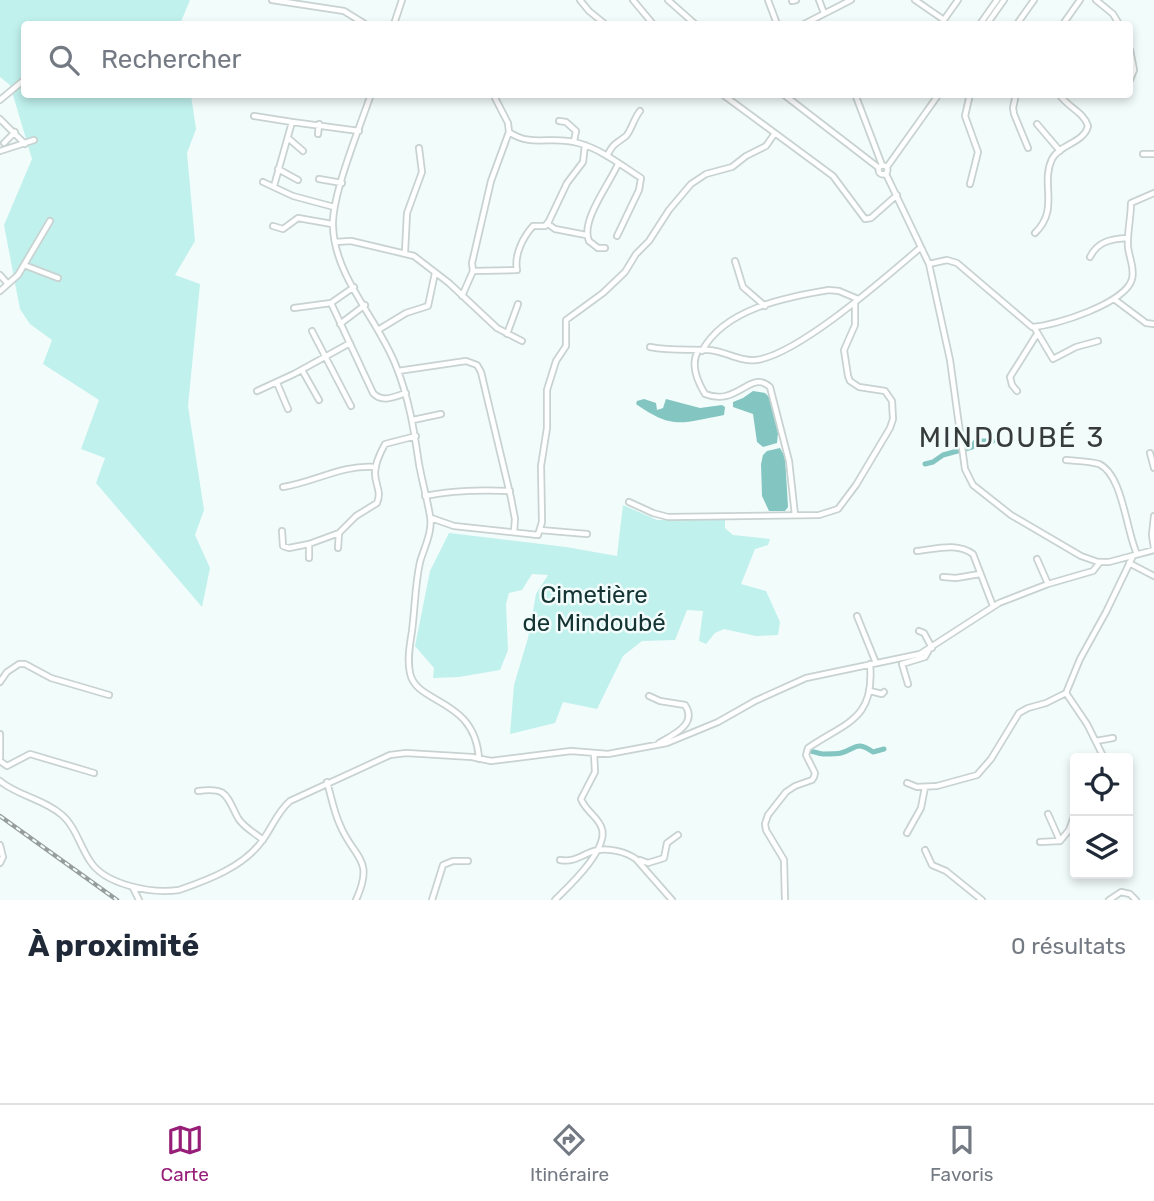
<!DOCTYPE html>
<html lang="fr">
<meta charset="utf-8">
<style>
:root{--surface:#fff;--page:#f2f2f3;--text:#1f2937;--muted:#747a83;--line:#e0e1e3;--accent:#971e78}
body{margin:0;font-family:Rubik,sans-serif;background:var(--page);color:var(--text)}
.controls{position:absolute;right:21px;bottom:21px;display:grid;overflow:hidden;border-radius:7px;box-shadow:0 4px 10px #0003}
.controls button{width:63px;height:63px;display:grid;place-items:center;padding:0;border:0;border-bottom:2px solid var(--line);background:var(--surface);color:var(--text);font:35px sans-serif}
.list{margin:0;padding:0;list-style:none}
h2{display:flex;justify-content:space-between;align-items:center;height:91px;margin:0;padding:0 28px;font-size:30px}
h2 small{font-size:23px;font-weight:400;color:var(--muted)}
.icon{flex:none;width:38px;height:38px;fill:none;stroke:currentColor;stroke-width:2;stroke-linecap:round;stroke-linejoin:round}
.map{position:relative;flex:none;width:1154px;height:900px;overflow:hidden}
.search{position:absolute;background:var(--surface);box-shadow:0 4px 10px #0003;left:21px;right:21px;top:21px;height:77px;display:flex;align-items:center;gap:18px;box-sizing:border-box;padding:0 24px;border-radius:7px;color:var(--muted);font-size:26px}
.sheet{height:203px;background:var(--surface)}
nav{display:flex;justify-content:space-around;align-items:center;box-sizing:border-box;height:98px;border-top:2px solid var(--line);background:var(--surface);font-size:19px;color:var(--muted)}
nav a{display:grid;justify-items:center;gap:4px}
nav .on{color:var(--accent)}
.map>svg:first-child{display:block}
</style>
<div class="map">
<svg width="1154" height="900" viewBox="0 0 1154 900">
<rect width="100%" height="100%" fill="#f2fcfb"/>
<path fill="#c0f1ed" d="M0 0H190L180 24H24V94L191 95 196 129 187 153 195 241 175 275 200 284 188 406 204 510 195 535 210 568 202 607 96 483 105 458 81 449 99 400 43 364 52 340 30 324 20 309 4 225 32 159 10 85 0 77Z
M623 505 657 520H725V528L733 535 770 539 768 545 755 549 741 584 766 591 780 622 778 635 756 636 724 629 715 633 706 644 699 641 703 611 687 610 675 640 642 641 623 656 597 709 563 702 555 723 510 734 514 685 528 638 536 594 548 575 532 574 522 590 509 593 506 604 508 650 500 670 459 677 433 678 434 668 415 646 430 571 449 533 566 547 617 556Z"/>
<path fill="#83c5c1" d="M753 391 765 393 769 397 778 433 777 443 763 447 757 442 753 414 733 407V402L743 398Z
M644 399 656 403 657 410 663 408 666 399 700 408 722 405 725 407 724 415C681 423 673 430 636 404L637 401Z
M780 448 785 457 788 507 785 511H769L762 496 761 464 763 455 767 451Z"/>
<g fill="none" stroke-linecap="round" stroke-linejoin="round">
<path stroke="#83c5c1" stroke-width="5" d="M925 464 933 462 943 455 972 447 976 441H993
M806 751C813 750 817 754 823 754 828 754 837 754 841 753 856 749 856 740 873 752L884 749"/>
<g stroke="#c8d2d1" stroke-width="8">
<path id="minor" d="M272 0 344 11 365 24
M580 0 589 11 605 24
M633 0 653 24
M668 0 695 24
M768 0 777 24
M819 0 824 13
M915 0 944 20
M1096 0 1113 14 1119 24
M792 1 796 0
M394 24 402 0
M804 24 851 0
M941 24 958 0
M980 24 997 0
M987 24 1004 0
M1017 24 1034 0
M1063 24 1080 0
M1130 50 1134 70 1130 80
M371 94C360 127 331 196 333 227 335 278 378 319 396 366 409 398 414 430 419 464 422 481 427 498 430 516 433 531 424 548 420 562 415 585 415 607 412 631 410 644 407 659 410 673 416 705 475 697 479 759
M722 94 833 176 865 219 871 218 897 195
M783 94 879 168
M855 94 882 165
M970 94 965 116 978 152 970 184
M1016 94 1013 108 1014 114 1028 148
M0 100 24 80
M254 116 292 122
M0 119 25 144
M559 121 566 122 576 131 574 141
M1037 124 1060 151
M509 132C532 148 552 135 578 143 601 149 621 165 641 178L639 190 617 236
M318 134 319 124
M288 138 303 151
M4 143 15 132
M0 151 34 140
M1143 154H1154
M607 156C613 143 616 144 626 136 631 131 634 118 640 111
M878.5 170a4.5 4.5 0 1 1 9 0a4.5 4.5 0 1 1-9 0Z
M887 167 939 94
M278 169 298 180
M886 174 929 264 950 360 965 469 973 485 1011 515 1081 556 1098 562H1109L1154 550
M319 179 342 183
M263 182 293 196 334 207
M274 186 292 122 359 131
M548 224 555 229 586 235
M273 226 283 229 298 218 332 224
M1035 233C1060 209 1040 184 1052 159 1060 144 1084 143 1088 126 1084 112 1067 107 1059 94
M335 242 351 241 414 256 449 283 497 328 522 341
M605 248H598L589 241C580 221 610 183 618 164
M405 252 407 213 422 172 419 148
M1090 257C1098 241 1111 239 1128 238
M735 261 743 287 765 306
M929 264 947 260 957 263 1032 327C1055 326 1126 303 1132 279 1135 267 1129 258 1128 247 1127 232 1131 218 1131 203L1154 193
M24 265 58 278
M473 271 517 270C514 255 523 237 533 226H545L549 221 567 183 583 162 585 145
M0 275 8 284
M0 291 18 275 50 221
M462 296 473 271 472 263 491 181 509 132 508 123 493 94
M1114 299 1146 323 1154 324
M331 303 373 393C382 403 394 397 406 393
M294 308 331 303 354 287
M340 324 365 305
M1034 327 1053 359 1076 347 1098 341
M378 330 406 313 428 306 435 273
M312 331 351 406
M507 334 518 304
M650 347C670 351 689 349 709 350 725 351 740 362 756 360 798 355 886 277 920 248
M698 351C690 365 697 381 705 394 738 407 750 369 770 387L789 461 795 515
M702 351C724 309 786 297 829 290L839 291 858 299
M302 370 319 400
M398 371 466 361 477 365 481 372 511 498 515 519 514 532
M277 383 288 409
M257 391 294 374 350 343
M1017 391 1012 385 1010 377 1037 334
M413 420 441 414
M1150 453 1154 468
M1066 460C1076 461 1089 461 1099 464 1123 475 1126 531 1137 554
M283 487C315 482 343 464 376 467
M425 496C454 490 481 490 510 491
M629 502 653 513 668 517 819 515 838 509 856 485 890 428 893 419 892 401 885 391 859 387 850 381 848 376 844 350 855 325V302
M1154 516 1152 535 1154 548
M431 518 454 526 538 535 542 522 541 466 547 428V390L556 361 566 346V320L603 293 625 272 636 254 649 241 669 210 691 184 706 174 732 167 746 156 766 146 775 133
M540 530 587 534
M282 531 283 546 289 548 309 544 339 533 356 516 377 503C382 491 375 485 375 473 375 463 380 453 385 444L416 436
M309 544V558
M338 548 339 533
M917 551C936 549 957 542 973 554L993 606
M1037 559 1048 584
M1129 563 1154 576
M943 577 956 578 980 574
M857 616 876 663
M919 631 924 633 932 648
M0 682 7 672 19 664H25L51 678 109 695
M908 684 902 664 925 657 929 650
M870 691 882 694 884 692
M1066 693 1087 724 1104 758
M649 696 660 701 685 705C698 724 673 735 659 743
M0 734V758
M1096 741 1113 738
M0 761 7 766 30 754 94 773
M0 781C18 796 44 799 62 815 75 826 80 846 90 861 105 885 152 894 179 890 208 880 243 867 262 841 272 828 277 812 290 801L390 755 406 753 472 757 491 761 571 751 608 754 667 743 718 722 755 701 806 678 920 654 999 603 1048 584 1093 571 1100 562
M327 782C331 796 334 812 340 825 354 859 375 858 356 900
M907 783 917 787 937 786 977 775 991 759 1019 713 1028 708 1046 703 1066 693 1080 659 1106 612 1133 556
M198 791C227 787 226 795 238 818 243 827 255 833 263 840
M1048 814 1060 841
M907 833 921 808 925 787
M1040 842 1060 841 1069 830 1075 814
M0 845 3 857 0 863
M925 850 932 865 946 871 982 900
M560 860C576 863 583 853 598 850 610 848 626 852 636 859L672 900
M640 860 648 863 664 858 667 843 678 835
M133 888 139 900
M432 900 443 865 453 861H468
M555 900C569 886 608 850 602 829 599 817 586 812 581 799L595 772 594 753
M785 900 784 860 766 830 765 824 768 815 786 792 795 786 812 780 814 777 815 773 806 755 808 748C846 722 875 720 870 664
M1109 900 1121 892 1130 894 1136 900"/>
</g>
<use href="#minor" stroke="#fff" stroke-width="4.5"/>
<g stroke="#969d9c" stroke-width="4.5">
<path id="rail" d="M0 816 117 900"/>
</g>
<use href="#rail" stroke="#f2fcfb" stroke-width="2" stroke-dasharray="5" stroke-linecap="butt"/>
</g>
<g text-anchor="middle" stroke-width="5" stroke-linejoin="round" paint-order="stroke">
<g font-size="24" fill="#133433" stroke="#f2fcfb">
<text x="594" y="603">Cimetière<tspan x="594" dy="28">de Mindoubé</tspan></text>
</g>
<g font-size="28" letter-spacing="2" fill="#373b3b" stroke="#f2fcfb">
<text x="1012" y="447">MINDOUBÉ 3</text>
</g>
</g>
</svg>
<div class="controls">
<button><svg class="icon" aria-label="locate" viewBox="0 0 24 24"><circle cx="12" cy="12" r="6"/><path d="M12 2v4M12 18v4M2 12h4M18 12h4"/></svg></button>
<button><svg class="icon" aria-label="layers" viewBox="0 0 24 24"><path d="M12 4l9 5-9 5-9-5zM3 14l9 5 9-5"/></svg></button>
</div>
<div class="search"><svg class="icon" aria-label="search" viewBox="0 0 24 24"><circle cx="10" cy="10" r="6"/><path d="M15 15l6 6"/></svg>Rechercher</div>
</div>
<section class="sheet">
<h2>À proximité<small>0 résultats</small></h2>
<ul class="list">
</ul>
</section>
<nav>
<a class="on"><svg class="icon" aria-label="map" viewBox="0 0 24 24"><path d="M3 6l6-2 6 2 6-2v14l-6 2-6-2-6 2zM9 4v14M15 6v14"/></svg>Carte</a>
<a><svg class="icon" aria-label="directions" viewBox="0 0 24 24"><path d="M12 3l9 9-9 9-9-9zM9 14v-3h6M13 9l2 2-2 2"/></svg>Itinéraire</a>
<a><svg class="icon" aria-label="saved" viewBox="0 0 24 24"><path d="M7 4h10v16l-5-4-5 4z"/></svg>Favoris</a>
</nav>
